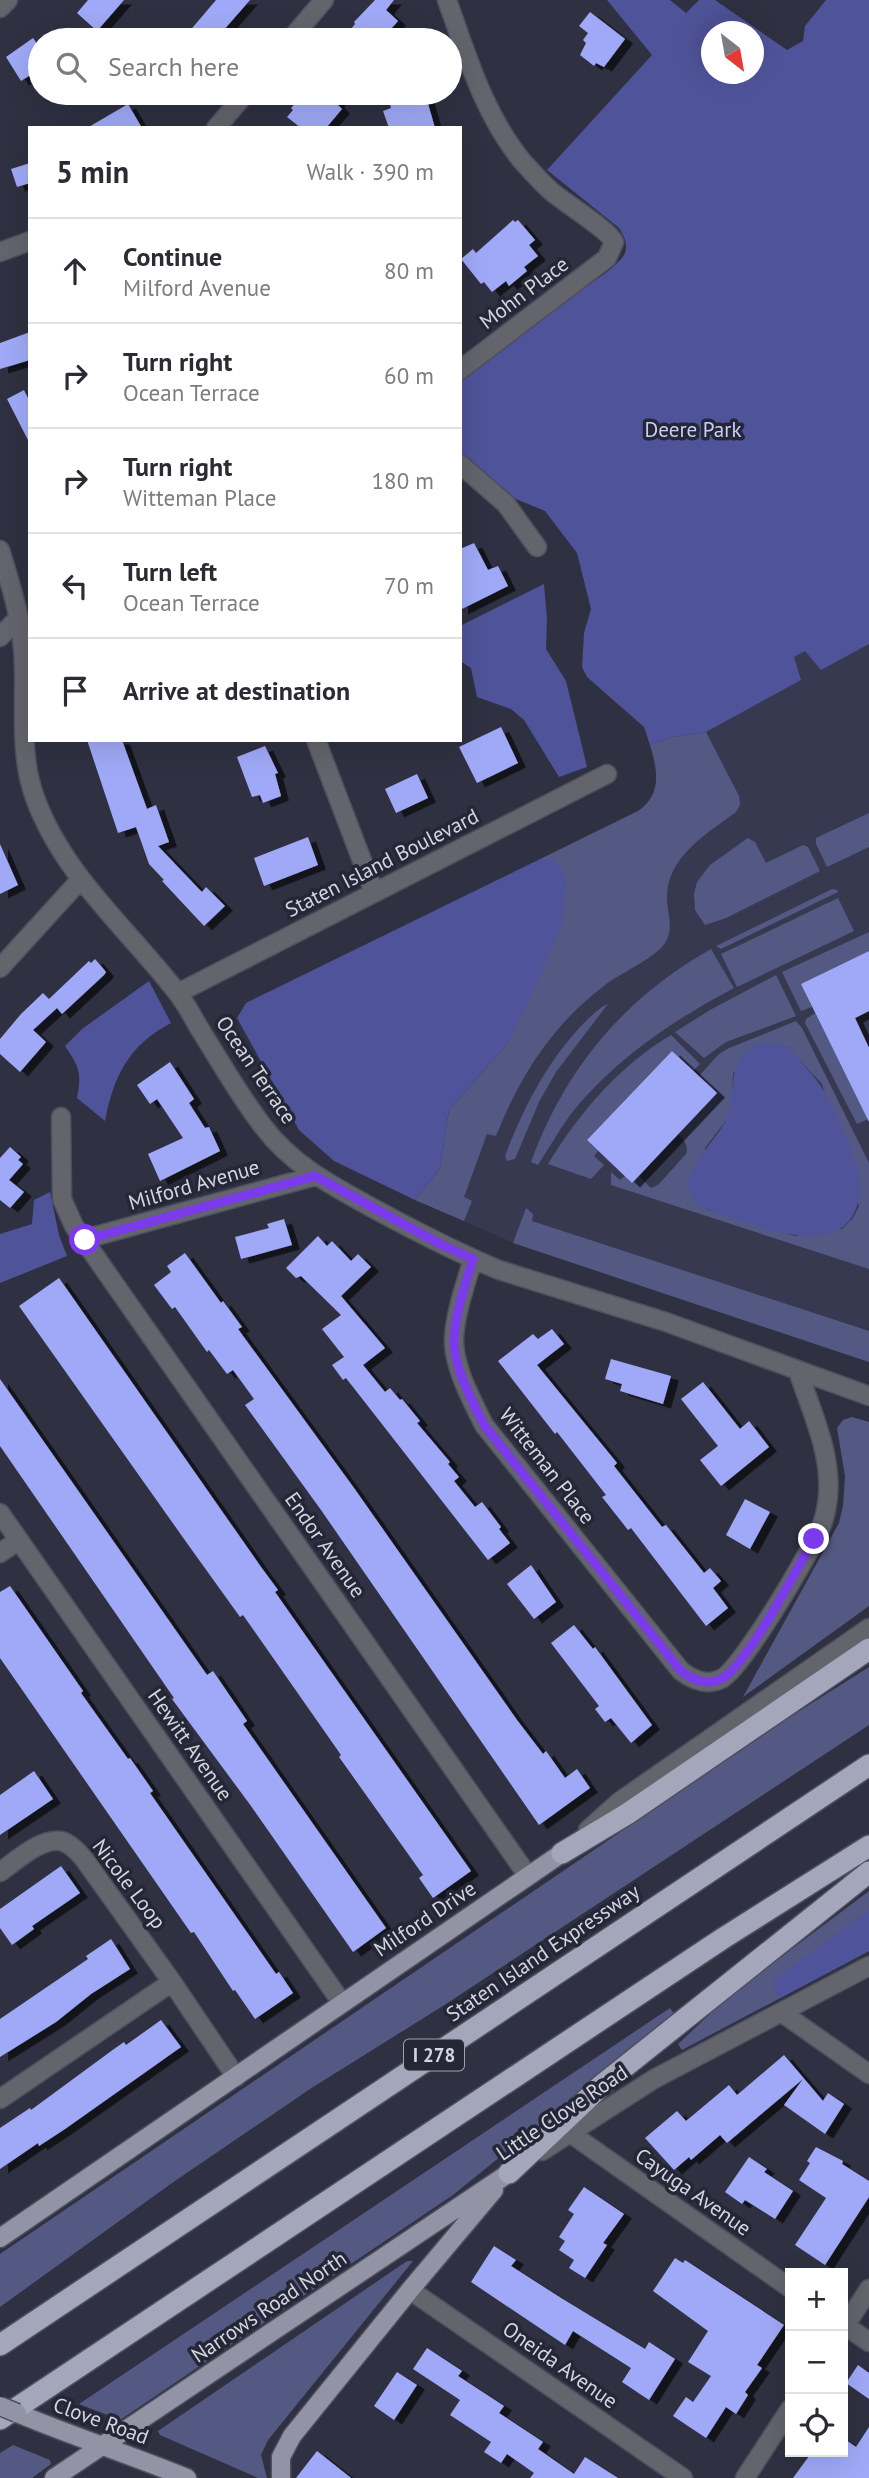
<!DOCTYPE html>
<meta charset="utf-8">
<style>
:root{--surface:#fff;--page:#f7f7f7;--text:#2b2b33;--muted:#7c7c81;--line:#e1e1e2}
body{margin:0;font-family:"PT Sans",sans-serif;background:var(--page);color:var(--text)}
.controls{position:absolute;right:21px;bottom:21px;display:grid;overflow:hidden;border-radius:0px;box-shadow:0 7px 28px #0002}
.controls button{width:63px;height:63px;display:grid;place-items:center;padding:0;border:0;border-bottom:2px solid var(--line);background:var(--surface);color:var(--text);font:35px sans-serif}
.compass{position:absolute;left:701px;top:21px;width:63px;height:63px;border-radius:50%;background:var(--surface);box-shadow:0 7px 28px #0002;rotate:149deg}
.stop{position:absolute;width:21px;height:21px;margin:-16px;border:5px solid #7c3aed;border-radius:50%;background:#fff}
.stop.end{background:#7c3aed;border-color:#fff;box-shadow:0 2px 7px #0008}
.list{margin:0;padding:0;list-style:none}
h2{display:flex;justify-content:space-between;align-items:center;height:91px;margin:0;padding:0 28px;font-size:30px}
h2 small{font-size:23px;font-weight:400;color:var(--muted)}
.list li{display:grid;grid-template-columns:46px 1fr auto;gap:21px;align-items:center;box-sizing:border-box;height:105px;padding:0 28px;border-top:2px solid var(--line)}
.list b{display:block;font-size:26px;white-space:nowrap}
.list p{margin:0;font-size:23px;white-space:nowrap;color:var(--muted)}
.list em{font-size:23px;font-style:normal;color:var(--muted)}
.icon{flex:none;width:38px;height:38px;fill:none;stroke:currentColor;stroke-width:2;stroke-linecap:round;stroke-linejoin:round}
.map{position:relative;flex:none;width:869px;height:2478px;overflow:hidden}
.search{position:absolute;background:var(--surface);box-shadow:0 7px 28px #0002;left:28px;top:28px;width:434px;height:77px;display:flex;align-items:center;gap:18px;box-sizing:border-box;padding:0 24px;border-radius:38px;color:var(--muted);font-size:26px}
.panel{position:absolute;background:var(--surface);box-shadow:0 7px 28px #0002;left:28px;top:126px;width:434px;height:616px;border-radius:0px}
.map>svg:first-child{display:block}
</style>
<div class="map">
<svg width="869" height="2478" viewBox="0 0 869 2478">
<defs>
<filter id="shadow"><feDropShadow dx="8" dy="4.5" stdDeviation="0" flood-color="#0009"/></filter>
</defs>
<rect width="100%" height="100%" fill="#2f3142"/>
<path fill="#363950" d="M869 619V1362L514 1243 415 1200 440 1168 449 1110 508 1043 553 859 534 862 638 811 650 802 656 792V775L653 754 645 727Z"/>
<path fill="#545983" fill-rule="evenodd" d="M706 732 739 796 740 805 736 812C705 835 665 858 667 901 668 916 674 929 665 943 654 959 620 973 604 986 552 1025 520 1076 496 1136L487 1134 464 1197 472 1201 464 1221 415 1200 440 1168 449 1110 508 1043 553 859 534 862 638 811C662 794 658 771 650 745L672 737Z
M869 813V847L827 867 816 844V838Z
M748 838 755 842 766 863 803 845 808 847 820 871 726 918 705 925 695 910 694 894 697 882 710 865Z
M832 889 837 890 838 892 721 949 716 946Z
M838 898 854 931 737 987 721 954Z
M869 932V951L802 984 812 1007 801 1011 782 972Z
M711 949 734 988C672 1021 615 1059 571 1114 559 1130 549 1148 538 1165L531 1162C565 1069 624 998 711 949Z
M776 975 796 1016 726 1042 704 1058 675 1032 710 1010Z
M608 1004 556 1072 539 1102 515 1159 507 1161 505 1156C524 1107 546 1063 583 1024 590 1017 600 1007 608 1004Z
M815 1013 868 1119 857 1124 805 1023 806 1019Z
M796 1021 802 1028 869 1163V1269L611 1185V1172L620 1180 625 1176 632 1183 639 1176 651 1188 658 1185 686 1154C689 1145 684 1140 678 1134L717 1093 699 1076 719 1054 729 1048ZM787 1047 822 1084 859 1206 853 1218 842 1229 795 1236 703 1208 705 1148 727 1119 732 1100 733 1073Z
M671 1035 700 1064 693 1071 672 1051 587 1140 598 1151 594 1156 604 1165 591 1179 548 1164C579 1113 619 1066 671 1035Z
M526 1208 533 1214 532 1221 869 1331V1362L513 1243Z
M852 1417 869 1422V1606L743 1697 839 1523 843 1506 845 1476 837 1428 843 1420Z
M869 1667V1725L446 2004 310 2089 172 2183 0 2307V2254L782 1722Z
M869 1891V1951L682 2050 678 2044 729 1996Z
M670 2008 675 2015 453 2195 120 2420 79 2404Z
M407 2261H413L268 2440 261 2455 267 2478H258L160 2435 158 2431Z
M13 2445 50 2460 51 2464 32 2478H0V2453Z"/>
<path fill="#4f5399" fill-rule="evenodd" d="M607 0H670L686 13 699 0H715L787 50 803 41 805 26 826 0H869V644L821 670 805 651 794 657 801 680 706 732 672 737 650 745 644 727 587 677 582 667 584 633 591 609 577 553 545 511 516 499 460 455V375L607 272C625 257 633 250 619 228L547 170 652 55ZM712 32H754V74H712Z
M544 584 547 619 546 649 566 681 587 767 559 777 524 720 511 709 477 697 471 668 460 661V626Z
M553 858 567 878 562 924 540 977 508 1043 449 1110 440 1168 415 1200 334 1161 299 1130 237 1018 246 1003 534 862Z
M149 981 171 1023C129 1045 114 1075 105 1121L77 1098C82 1072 79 1067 65 1046L82 1029Z
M760 1043C769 1043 778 1042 786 1047 792 1050 797 1057 801 1062 826 1089 831 1102 845 1135 849 1146 856 1158 858 1170 865 1202 853 1234 817 1236 782 1238 737 1219 703 1208 663 1182 718 1143 727 1117 739 1085 723 1062 760 1043Z
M50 1192 59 1235 67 1256 0 1283V1234L32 1224 34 1200Z
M869 1910V1951L778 1999 772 1981Z"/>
<path fill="#a0a9f7" filter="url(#shadow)" d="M88 0H124L97 31 77 13Z
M216 0H250L215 40H182Z
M375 0H394L386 10 398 21 381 40H355L347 34 355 24 354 22Z
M590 12 625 39 604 67 596 63 594 66 580 55 586 43 583 40 588 33 579 26Z
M33 38 40 48V69L21 81 6 57Z
M305 93H345L336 103 342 109 326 128H301L287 117 293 110 291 108Z
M387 93H425L435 128H389L383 111 391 108Z
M128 104 142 128H87Z
M30 163V183L17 187 11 169Z
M513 220 515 222 518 220 535 240 529 245 538 256 524 267 527 271 509 286 506 281 492 292 484 282 481 284 461 259 473 249 476 253Z
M30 332V360L0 369V343Z
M24 390 30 402V444L7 399Z
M474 543 488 570 498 566 508 586 460 610V549Z
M501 727 518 763 477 783 459 747Z
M87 740H122L147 809 156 805 169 842 158 846 198 888 202 892 206 887 225 906 204 926 162 881 164 880 149 864 136 827 118 833Z
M265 746 278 773 275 774 281 796 263 803 260 795 252 797 237 757Z
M417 774 428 798 396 813 385 789Z
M308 837 318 865 264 886 254 858Z
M0 844 18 885 0 894Z
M869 951V1011L855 1018 869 1048V1122L801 984Z
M95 959 106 972 104 975 62 1014 57 1008 33 1030 46 1042 20 1072 0 1054V1039L21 1014 43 993 49 999 89 961 91 963Z
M672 1051 717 1093 632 1183 587 1140Z
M170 1062 194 1099 189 1103 205 1128 209 1127 220 1151 160 1181 148 1154 183 1138 157 1099 150 1104 137 1085Z
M10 1147 21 1157 18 1160 23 1164 9 1180 24 1192 10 1208 0 1200V1158Z
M284 1219 292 1245 241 1259 235 1237 269 1228 267 1224Z
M318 1236 327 1246 332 1241 351 1261 358 1254 371 1267 341 1296 385 1348 363 1365 385 1392 390 1388 400 1400 402 1399 420 1421 417 1423 450 1462 448 1464 459 1477 454 1481 475 1507 482 1502 501 1527 499 1529 510 1543 488 1560 346 1378 343 1380 332 1365 344 1357 322 1329 341 1315 301 1276 296 1278 286 1268Z
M185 1253 221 1303 223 1301 242 1327 238 1329 354 1488 517 1720 543 1754 546 1751 565 1778 577 1769 590 1788 539 1825 321 1510 245 1405 254 1399 233 1370 227 1374 209 1350 207 1352 175 1307 172 1309 154 1285 171 1272 167 1266Z
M59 1278 261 1567 278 1590 275 1592 471 1871 433 1898 419 1878 423 1875 339 1757 341 1755 243 1615 240 1617 189 1546 19 1306Z
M552 1329 564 1344 537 1365 617 1463 614 1466 662 1527 666 1525 704 1573 710 1568 721 1581 713 1588 728 1608 706 1626 631 1528 628 1530 602 1497 606 1495 557 1432 555 1434 498 1361 533 1334 538 1339Z
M611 1359 671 1376 663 1404 620 1391 622 1384 605 1379Z
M0 1379 207 1675 213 1671 247 1721 243 1724 386 1928 353 1952 251 1806 172 1699 174 1698 0 1446Z
M703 1382 740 1429 749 1421 769 1447 721 1486 700 1460 718 1446 681 1399Z
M745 1499 770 1512 750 1549 726 1535Z
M531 1565 556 1602 534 1619 507 1584Z
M10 1586 83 1691 81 1693 128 1759 130 1758 153 1791 150 1793 276 1974 279 1972 293 1993 255 2019 235 1990 233 1991 194 1932 191 1933 0 1658V1592Z
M574 1625 593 1649 595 1647 652 1725 631 1743 611 1718 605 1722 595 1709 599 1706 551 1643Z
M34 1771 53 1799 0 1835V1795Z
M61 1866 80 1893 32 1926 34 1929 12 1945 0 1928V1909Z
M111 1939 130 1969 91 1994 56 2022 0 2057V2019L88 1959 86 1956Z
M161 2020 181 2047 65 2129 39 2146 38 2143 0 2169V2128L30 2108 31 2110 114 2049 124 2042 126 2045Z
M784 2055 823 2101 828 2093 844 2104 825 2134 784 2105 803 2079 727 2143 720 2135 691 2160 689 2157 674 2170 645 2138 677 2111 686 2121 729 2085 737 2095Z
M816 2147 843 2161 842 2164 869 2181V2197L825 2265 795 2245 826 2198 799 2180 810 2163 807 2161Z
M749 2157 767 2169 764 2172 793 2191 775 2219 745 2200 742 2204 725 2192Z
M584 2187 624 2214 603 2243 607 2245 585 2278 569 2268 574 2260 559 2250 565 2241 559 2237 574 2214 568 2210Z
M494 2246 516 2260 511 2266 561 2298 645 2349 649 2342 675 2359 649 2400 622 2382 631 2368 573 2331 565 2345 471 2282Z
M675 2258 683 2263 685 2260 784 2325 757 2365 762 2368 745 2392 748 2395 736 2414 726 2407 706 2438 673 2416 686 2397 693 2402 711 2376 688 2362 708 2331 653 2291Z
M427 2348 462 2371 458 2376 504 2406 499 2413 543 2442 538 2449 574 2474 585 2457 618 2478H530L534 2473 507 2454 501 2463 484 2452 491 2442 450 2415 460 2400 413 2369Z
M858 2365 869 2373V2399L846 2383Z
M397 2372 417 2385 394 2420 374 2406Z
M869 2427V2478H793L812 2452H843V2438L856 2447Z
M317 2451 351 2478H296Z"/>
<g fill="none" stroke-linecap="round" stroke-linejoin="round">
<g stroke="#4d4f5e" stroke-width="21">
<path id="minor" d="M447 0C467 56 484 114 522 161 531 171 542 183 552 192 565 203 610 231 614 242L607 258 460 370
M0 8 8 0
M290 40 324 0
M216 128 246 93
M0 252 30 241
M460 464 506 504 537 547
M0 550C12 588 24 628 24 669 25 711 20 754 34 795 61 873 127 928 176 991 186 1003 193 1018 201 1031 221 1063 239 1095 262 1125 292 1166 336 1188 380 1212 419 1233 458 1253 499 1270L666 1322 869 1396
M0 637 19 617
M316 740 374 892
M0 968 81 879
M178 993 607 774
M61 1117 62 1199 74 1226 528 1876
M85 1239 315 1176
M473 1259C466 1282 453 1320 454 1344 456 1372 472 1400 484 1425L681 1671C693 1680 706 1686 721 1679 742 1669 810 1553 821 1527 825 1517 827 1507 828 1496 832 1454 811 1410 798 1371
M0 1513 342 2003
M0 1553 19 1540
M588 1830 619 1802 869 1628
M0 1872C16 1861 40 1838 61 1841 70 1843 78 1852 84 1859L172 1982 0 2099
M172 1982 236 2077
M781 2012 869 2074
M570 2133 790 2288
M542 2151 654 2079 869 1966
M410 2290 683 2478
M843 2324 869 2342
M843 2329 869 2289
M745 2478 790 2409"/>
</g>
<g stroke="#4d4f5e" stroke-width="21">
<path id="major" d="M0 2238 562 1853
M17 2413C74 2437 131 2455 187 2478
M54 2478 509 2173
M281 2478V2457L292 2436 410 2290 494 2190"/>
</g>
<g stroke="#4d4f5e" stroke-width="24">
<path id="highway" d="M562 1853 627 1814 869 1649
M509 2173 602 2085 869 1872
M0 2345 869 1765
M0 2419 722 1939 869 1846"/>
</g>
<use href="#minor" stroke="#63646c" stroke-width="18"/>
<use href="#major" stroke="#9294a5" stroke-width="18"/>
<use href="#highway" stroke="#a4a7bc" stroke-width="21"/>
<g stroke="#4d4f5e" stroke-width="21" stroke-linecap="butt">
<path id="major-bridge" d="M0 2406 17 2413"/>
</g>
<use href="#major-bridge" stroke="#9294a5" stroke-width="18"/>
</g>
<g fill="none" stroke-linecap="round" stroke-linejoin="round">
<path stroke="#7c3aed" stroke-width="9" d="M85 1240 315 1176 442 1245 473 1259C466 1282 453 1320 454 1344 456 1372 472 1400 484 1425L681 1671C693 1680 706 1686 721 1679 747 1666 797 1568 814 1539"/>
</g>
<g text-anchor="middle" stroke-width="7" stroke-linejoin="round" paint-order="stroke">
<rect fill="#252737" stroke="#9fa1ad" stroke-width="2" x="404" y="2039.5" width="60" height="31" rx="5"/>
<g font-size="19" font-weight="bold" fill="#d3d5e0">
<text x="434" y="2062">I 278</text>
</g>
<g font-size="21" fill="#d3d5e0" stroke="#252737">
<text transform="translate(524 293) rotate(-37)" y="7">Mohn Place</text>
<text transform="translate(382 863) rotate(-27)" y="7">Staten Island Boulevard</text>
<text transform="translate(256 1070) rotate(56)" y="7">Ocean Terrace</text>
<text transform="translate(194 1185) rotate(-16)" y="7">Milford Avenue</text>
<text transform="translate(547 1466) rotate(52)" y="7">Witteman Place</text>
<text transform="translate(325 1545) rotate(55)" y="7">Endor Avenue</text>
<text transform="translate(190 1745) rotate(55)" y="7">Hewitt Avenue</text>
<text transform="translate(129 1884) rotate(53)" y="7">Nicole Loop</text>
<text transform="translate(425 1919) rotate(-34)" y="7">Milford Drive</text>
<text transform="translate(543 1953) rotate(-34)" y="7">Staten Island Expressway</text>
<text transform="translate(562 2113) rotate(-34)" y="7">Little Clove Road</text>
<text transform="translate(693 2192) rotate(35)" y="7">Cayuga Avenue</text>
<text transform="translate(269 2307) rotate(-34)" y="7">Narrows Road North</text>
<text transform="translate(560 2365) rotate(35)" y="7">Oneida Avenue</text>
<text transform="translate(101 2421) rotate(20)" y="7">Clove Road</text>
</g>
<g font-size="21" fill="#c8cff7" stroke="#252737">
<text x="693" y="437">Deere Park</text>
</g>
</g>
</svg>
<div class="controls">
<button>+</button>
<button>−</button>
<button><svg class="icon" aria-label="locate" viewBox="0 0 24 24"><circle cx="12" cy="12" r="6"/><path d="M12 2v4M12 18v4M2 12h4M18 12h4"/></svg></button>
</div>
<svg class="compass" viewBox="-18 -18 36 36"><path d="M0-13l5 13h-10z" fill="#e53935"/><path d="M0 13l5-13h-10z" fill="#7c7c81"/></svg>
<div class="stop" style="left:85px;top:1240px"></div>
<div class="stop end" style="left:814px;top:1539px"></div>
<div class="search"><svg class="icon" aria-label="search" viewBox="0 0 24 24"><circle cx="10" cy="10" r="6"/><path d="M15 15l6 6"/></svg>Search here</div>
<section class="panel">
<h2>5 min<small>Walk · 390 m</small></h2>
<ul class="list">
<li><svg class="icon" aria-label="ahead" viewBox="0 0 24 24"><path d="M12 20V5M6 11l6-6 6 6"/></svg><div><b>Continue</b><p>Milford Avenue</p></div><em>80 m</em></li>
<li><svg class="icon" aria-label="right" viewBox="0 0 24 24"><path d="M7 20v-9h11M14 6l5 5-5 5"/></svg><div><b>Turn right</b><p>Ocean Terrace</p></div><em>60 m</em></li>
<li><svg class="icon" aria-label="right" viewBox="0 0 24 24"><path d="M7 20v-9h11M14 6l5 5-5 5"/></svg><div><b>Turn right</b><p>Witteman Place</p></div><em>180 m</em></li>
<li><svg class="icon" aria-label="left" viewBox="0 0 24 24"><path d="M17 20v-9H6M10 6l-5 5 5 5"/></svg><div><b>Turn left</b><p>Ocean Terrace</p></div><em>70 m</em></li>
<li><svg class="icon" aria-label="arrive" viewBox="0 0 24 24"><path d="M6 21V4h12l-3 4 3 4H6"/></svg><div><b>Arrive at destination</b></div></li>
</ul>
</section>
</div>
